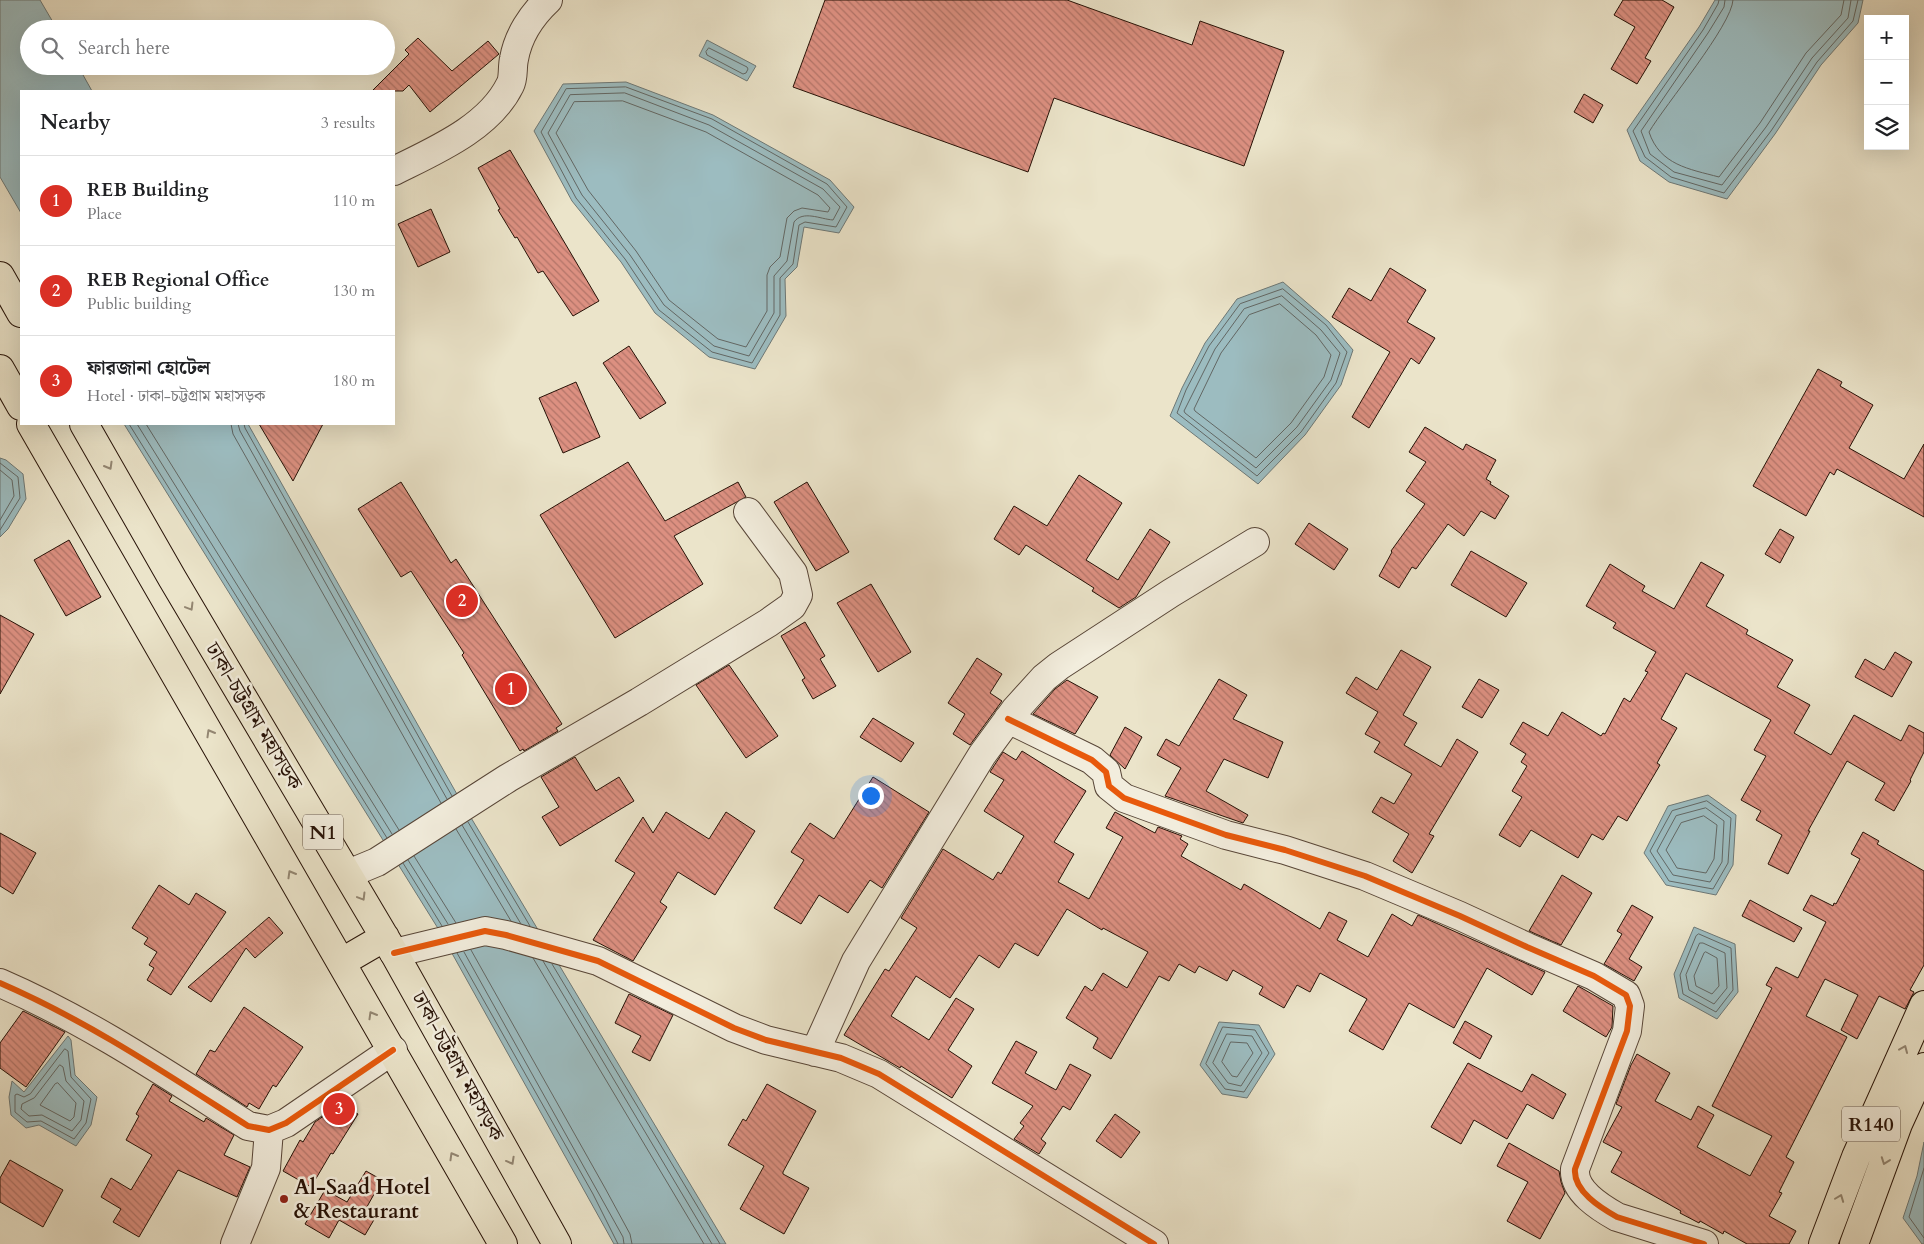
<!DOCTYPE html>
<meta charset="utf-8">
<style>
:root{--surface:#fff;--page:#f6f6f6;--text:#202124;--muted:#757577;--line:#e0e0e0;--accent:#d93025}
body{margin:0;font-family:Cardo,"Noto Serif Bengali",serif;background:var(--page);color:var(--text)}
.controls{position:absolute;right:15px;top:15px;display:grid;overflow:hidden;border-radius:0px;box-shadow:0 5px 20px #0002}
.controls button{width:45px;height:45px;display:grid;place-items:center;padding:0;border:0;border-bottom:1px solid var(--line);background:var(--surface);color:var(--text);font:25px sans-serif}
.you{position:absolute;left:870px;top:795px;width:18px;height:18px;margin:-12px;border:4px solid #fff;border-radius:50%;background:#1a73e8;box-shadow:0 0 0 8px #1a73e833}
.badge{display:grid;place-items:center;width:32px;height:32px;border-radius:50%;background:var(--accent);color:#fff;font-size:16px;font-weight:700}
.pin{position:absolute;translate:-50% -50%;border:2px solid #fff;box-shadow:0 1px 5px #0006}
.list{margin:0;padding:0;list-style:none}
h2{display:flex;justify-content:space-between;align-items:center;height:65px;margin:0;padding:0 20px;font-size:21px}
h2 small{font-size:16px;font-weight:400;color:var(--muted)}
.list li{display:grid;grid-template-columns:32px 1fr auto;gap:15px;align-items:center;box-sizing:border-box;height:90px;padding:0 20px;border-top:1px solid var(--line)}
.list b{display:block;font-size:19px;white-space:nowrap}
.list p{margin:0;font-size:16px;white-space:nowrap;color:var(--muted)}
.list em{font-size:16px;font-style:normal;color:var(--muted)}
.icon{flex:none;width:28px;height:28px;fill:none;stroke:currentColor;stroke-width:2;stroke-linecap:round;stroke-linejoin:round}
.map{position:relative;flex:none;width:1924px;height:1244px;overflow:hidden}
.search{position:absolute;background:var(--surface);box-shadow:0 5px 20px #0002;left:20px;top:20px;width:375px;height:55px;display:flex;align-items:center;gap:12px;box-sizing:border-box;padding:0 18px;border-radius:28px;color:var(--muted);font-size:19px}
.panel{position:absolute;background:var(--surface);box-shadow:0 5px 20px #0002;left:20px;top:90px;width:375px;height:335px;border-radius:0px}
.map>svg:first-child{display:block}
</style>
<div class="map">
<svg width="1924" height="1244" viewBox="0 0 1924 1244">
<defs>
<pattern id="building-back-hatch" width="6" height="6" patternUnits="userSpaceOnUse" patternTransform="scale(1.25)"><rect width="6" height="6" fill="#dc9081"/><path d="M-1 5l2 2M0 0l6 6M5-1l2 2" fill="none" stroke="#b27468"/></pattern>
</defs>
<rect width="100%" height="100%" fill="#ebe4ca"/>
<filter id="stains"><feTurbulence type="fractalNoise" baseFrequency=".004" numOctaves="4"/><feColorMatrix values="0 0 0 0 .2 0 0 0 0 .09 0 0 0 0 .02 0 0 0 .5 -.17"/></filter>
<radialGradient id="worn" r=".72"><stop offset=".6" stop-color="#630" stop-opacity="0"/><stop offset="1" stop-color="#630" stop-opacity=".3"/></radialGradient>
<path fill="#9cbcc0" stroke="#6d7876" d="M0 0H40L57 29H29V66H78L92 91H21V213L0 177Z
M1715 0H1863L1858 23 1821 65 1775 134 1727 199 1669 182 1640 161 1627 130 1699 27Z
M707 40 756 66 747 81 699 56Z
M626 82 713 115 830 180 854 207 839 233 804 227 797 267 785 279 786 316 755 369 709 357 655 313 621 262 572 201 534 131 563 84Z
M1283 282 1329 322 1353 350 1341 385 1305 435 1258 484 1170 416 1182 388 1205 343 1237 299Z
M124 424H248L458 796 726 1244H614L439 930Z
M0 458 6 460 23 474 26 499 8 529 0 537Z
M1708 795 1736 815 1733 865 1716 895 1666 885 1644 853 1668 806Z
M1694 927 1735 944 1738 992 1717 1019 1679 998 1674 974Z
M1219 1022 1259 1025 1275 1054 1247 1098 1222 1094 1200 1065Z
M68 1036 71 1040 75 1075 97 1097 91 1125 76 1146 39 1125 26 1128 11 1115 9 1097 12 1081 24 1092Z
M1924 1142V1244H1922L1903 1218 1917 1176Z"/>
<g fill="none" stroke-linecap="round" stroke-linejoin="round">
<path stroke="#626764" stroke-width="1" d="M1719 0 1718 4 1703 30 1633 131 1645 157 1671 177 1724 193 1771 131 1817 62 1853 21 1858 0
M1725 0 1724 7 1708 33 1641 131 1650 154 1674 172 1722 185 1766 127 1812 58 1848 18 1851 0
M1733 0C1732 25 1665 105 1649 132 1660 165 1689 169 1719 177L1760 123 1806 53 1841 15 1844 0
M709 48 747 67 748 69 746 73 743 74 707 55 706 52Z
M626 87 712 119 827 184 847 207 836 227 805 222 799 225 793 264 780 278V315L752 363 712 352 659 310 625 259 576 198 541 132 566 89Z
M625 93 709 125 823 189 840 207 833 220C820 219 803 210 794 222L787 261 774 276V313L749 356 714 346 664 305 630 255 582 195 548 133 570 95Z
M623 101 706 132 818 195 830 208 828 212 802 208 794 211 787 218 780 257 770 267 767 275V311L746 347 718 339 669 300 636 251 588 190 556 133 574 102Z
M1283 289 1326 325 1347 352 1336 383 1301 432 1257 476 1177 413 1186 390 1209 346 1240 304Z
M1282 296 1321 330 1340 353 1331 380 1297 427 1256 468 1185 413 1184 411 1215 349 1244 309Z
M1280 304 1316 335 1331 355 1324 377 1291 423 1256 458 1195 411 1194 409 1221 353 1249 315Z
M129 424 387 838
M137 424 392 834
M146 424 399 830
M231 424 233 434 441 803
M238 424 240 431 447 799
M244 424 245 428 452 796
M0 463 18 477 20 498 0 530
M0 470 12 480 14 496 0 520
M1707 801 1731 818 1728 863 1713 889 1669 881 1650 851 1672 811Z
M1706 808 1724 821 1722 862 1710 882 1673 875 1657 851 1676 816Z
M1704 816 1717 825 1714 859 1706 873 1677 868 1666 850 1681 823Z
M468 822 530 926
M462 825 521 924
M456 829 511 921
M414 856 456 923
M408 860 448 924
M403 863 442 926
M1699 934 1731 948 1733 990 1716 1012 1683 994 1680 975 1696 936Z
M1700 943H1703L1725 953 1727 988 1714 1004 1689 990 1686 975Z
M471 950 605 1188 630 1234 632 1244
M464 952 623 1237 624 1244
M1706 952 1717 958 1719 986 1712 994 1696 986 1694 976 1704 953Z
M457 953 593 1194 618 1244
M533 958 704 1244
M543 961 712 1244
M552 964 720 1244
M1223 1027 1255 1030 1269 1053 1244 1092 1225 1089 1206 1064Z
M1227 1034 1252 1036 1262 1053 1241 1086 1228 1083 1213 1063Z
M1231 1042 1247 1043 1253 1053 1237 1077 1232 1076 1222 1062Z
M65 1049 68 1051 71 1077 91 1099 86 1123 74 1139 41 1121 27 1122 15 1112V1095L17 1094 24 1097 30 1094Z
M60 1065 63 1067 66 1081 84 1101 81 1120 72 1131 42 1115 29 1116 21 1109 22 1104 34 1098Z
M58 1083 76 1103 74 1117 70 1121 40 1105 55 1084Z
M1924 1168 1909 1217 1924 1238"/>
</g>
<path fill="url(#building-back-hatch)" stroke="#271207" d="M825 0H1067L1192 45 1200 21 1284 51 1244 166 1054 98 1028 172 793 87Z
M1623 0H1662L1674 7 1645 58 1651 61 1637 84 1611 69 1635 27 1614 15Z
M418 38 452 71 488 41 499 54 430 112 409 85 403 91H372L409 54 405 50Z
M1584 94 1603 105 1593 123 1574 112Z
M510 150 599 301 573 316 543 271 538 273 517 237 515 238 498 210 500 209 478 168Z
M431 209 450 252 418 267 398 224Z
M1390 268 1426 290 1407 322 1435 338 1419 364 1411 358 1369 428 1352 417 1390 352 1332 317 1349 288 1371 301Z
M629 346 666 403 640 419 603 363Z
M1818 369 1842 382 1840 386 1873 405 1849 448 1904 479 1924 444V517L1837 469 1834 475 1830 472 1806 516 1753 486Z
M576 382 600 437 563 453 539 398Z
M259 424H323L293 481Z
M1425 427 1463 450 1466 444 1496 460 1486 479 1491 482 1490 484 1509 496 1495 519 1481 511 1464 536 1448 524 1416 569 1412 567 1399 588 1379 576 1392 552 1391 551 1425 504 1406 491 1426 462 1409 452Z
M628 462 665 521 738 482 746 497 674 536 703 584 615 638 540 515Z
M1079 475 1122 503 1086 560 1118 580 1150 529 1170 542 1136 597 1119 608 1092 591 1094 588 1026 545 1019 555 994 539 1014 506 1047 526Z
M401 482 451 563 456 559 562 724 556 728 558 731 524 751 523 749 520 751 462 655 464 653 411 571 401 577 358 509Z
M807 482 849 552 816 571 774 502Z
M1309 523 1348 549 1334 570 1295 544Z
M1780 529 1794 537 1780 563 1765 554Z
M69 540 101 597 66 616 34 560Z
M1471 551 1527 583 1506 617 1451 585Z
M1701 562 1724 575 1706 606 1748 630 1746 634 1793 660 1777 687 1810 705 1794 733 1831 755 1854 715 1901 741 1909 725 1924 733V752L1910 780 1911 781 1894 811 1875 800 1885 783 1847 761 1808 831H1810L1788 874 1768 864 1782 835 1756 820 1761 811 1741 800 1766 756 1754 750 1771 720 1686 673 1661 719 1677 728 1657 763 1660 765 1627 821 1618 816 1603 840 1592 834 1578 858 1531 830 1520 847 1499 835 1522 797 1512 791 1527 766 1521 762 1526 754 1510 744 1523 722 1548 736 1562 712 1601 736 1603 733 1605 734 1624 698 1630 702 1648 672 1645 671 1656 652 1613 628 1616 623 1586 606 1610 564 1645 586 1642 591 1674 609Z
M871 584 911 652 878 672 837 603Z
M0 615 34 634 0 694Z
M805 622 825 656 820 659 836 686 813 699 802 680 805 678 781 636Z
M1401 650 1431 667 1403 715 1417 723 1404 745 1441 767 1457 739 1478 752 1429 834 1434 836 1412 873 1393 861 1409 834 1372 812 1381 797 1394 804 1412 774 1374 752 1380 742 1365 734 1378 712 1346 693 1356 677 1377 690Z
M1895 652 1912 662 1892 697 1855 677 1865 659 1884 670Z
M977 658 1002 674 990 693 1002 701 970 745 953 734 965 714 948 703Z
M729 665 778 736 746 758 696 685Z
M1219 679 1247 695 1233 719 1283 742 1268 778 1224 759 1206 791 1248 815 1243 823 1165 796 1181 768 1157 755 1166 739 1179 746Z
M1479 679 1499 690 1482 718 1462 707Z
M1067 680 1098 697 1075 734 1033 714 1055 689Z
M873 718 914 743 901 762 860 737Z
M1125 727 1142 737 1125 769 1110 755Z
M1022 751 1086 791 1054 842 1074 854 1058 882 1089 899 1123 837 1106 828 1115 812 1155 833 1158 827 1182 836 1180 839 1188 844 1181 856 1241 890 1244 884 1320 929 1329 912 1347 921 1337 940 1368 957 1392 914 1412 926 1418 915 1545 972 1544 974 1532 995 1487 968 1454 1028 1409 1003 1383 1050 1349 1031 1367 999 1320 973 1310 992 1297 985 1284 1008 1259 994 1263 987 1233 970 1227 981 1199 966 1195 973 1179 964 1169 981 1159 976 1111 1059 1093 1048 1098 1038 1066 1018 1085 986 1092 991 1103 973 1127 988 1148 952 1103 928 1102 930 1067 909 1038 956 1015 943 999 968 979 955 950 998 916 976 891 1016 929 1040 956 998 974 1009 948 1050 972 1066 952 1098 901 1066 900 1068 844 1035 885 969 889 971 917 928 901 918 943 849 993 880 998 872 1001 874 1024 836 984 811 1004 780 990 772 1003 752 1016 760Z
M575 757 596 791 619 777 634 801 560 846 542 817 559 807 541 777Z
M873 777 929 812 882 888 870 880 848 913 819 895 801 924 774 908 804 860 791 852 810 823 834 839Z
M666 812 709 839 726 812 755 831 715 895 678 872 660 902 667 907 633 961 593 940 635 873 615 861 643 817 653 833Z
M1863 832 1879 841 1877 844 1924 871V965L1910 990 1914 992 1905 1009 1879 996 1857 1039 1841 1030 1858 995 1825 979 1806 1016 1847 1037 1786 1157 1794 1162 1779 1192 1782 1193 1769 1216 1796 1231 1789 1244H1747L1724 1231 1723 1234 1700 1221 1699 1223 1680 1213 1681 1211 1611 1172 1622 1152 1603 1142 1622 1107 1616 1104 1631 1065 1637 1054 1670 1073 1655 1101 1691 1120 1698 1106 1714 1115 1697 1147 1750 1176 1772 1136 1712 1106 1772 988 1766 985 1776 967 1798 978 1826 922 1803 910 1811 895 1833 906 1834 903 1836 904 1860 859 1851 854Z
M0 833 36 853 13 894 0 886Z
M1562 875 1592 893 1561 945 1529 931Z
M159 885 189 905 196 893 226 912 171 995 147 980 154 968 149 965 157 952 144 944 148 938 132 928Z
M1750 900 1802 928 1794 942 1742 916Z
M1632 905 1653 917 1629 959 1642 967 1634 981 1604 964 1622 934 1617 931Z
M269 917 283 933 255 958 246 948 211 1002 188 987Z
M1578 986 1613 1006 1612 1027 1606 1037 1563 1011Z
M629 994 673 1015 650 1061 632 1052 641 1036 615 1023Z
M244 1007 303 1047 276 1087 273 1085 259 1109 249 1103 247 1107 196 1074 210 1050 215 1052Z
M23 1011 65 1032 26 1087 0 1068V1043Z
M1465 1021 1492 1036 1480 1059 1453 1043Z
M1016 1041 1037 1052 1025 1073 1056 1090 1070 1064 1091 1075 1070 1110 1063 1106 1041 1139 1046 1143 1039 1154 1014 1139 1024 1126 1020 1123 1033 1106 992 1083Z
M1468 1063 1522 1092 1532 1074 1566 1094 1553 1119 1527 1104 1507 1139 1474 1120 1461 1144 1431 1127Z
M153 1084 172 1096 169 1101 204 1122 206 1118 234 1135 224 1155 250 1167 237 1197 178 1170 139 1237 113 1222 121 1209 101 1197 111 1178 131 1190 152 1155 126 1140 139 1116 136 1114Z
M767 1084 816 1111 783 1172V1174L809 1188 784 1234 740 1209 764 1166 728 1145 743 1119 746 1121Z
M341 1104 358 1114 333 1154 331 1153 311 1187 283 1171 300 1140 303 1142 315 1122Z
M1115 1114 1140 1132 1121 1158 1096 1141Z
M1509 1143 1559 1171 1561 1182 1565 1193 1540 1239 1507 1221 1528 1182 1497 1166Z
M10 1160 63 1190 43 1227 0 1202V1178Z
M366 1171 382 1180 364 1212 375 1218 365 1235 339 1220 329 1238 305 1224 325 1190 347 1202Z"/>
<g fill="none" stroke-linecap="round" stroke-linejoin="round">
<g stroke="#584638" stroke-width="30">
<path id="minor" d="M394 171C434 151 489 128 510 85 514 78 512 67 514 59 518 36 532 15 548 0
M1008 719 1092 760 1106 772 1109 786 1124 798 1226 835 1285 850 1365 876 1460 916 1527 947 1594 976 1626 995 1630 1006 1627 1031 1575 1169C1573 1191 1601 1208 1617 1217L1704 1244
M348 874 377 862 508 778 639 702 768 623 792 606 798 595 793 573 748 512
M394 953 485 931 506 935 598 961 734 1028 766 1040 841 1058 879 1074 1154 1244
M0 983C88 1021 168 1075 248 1126L269 1130 286 1123 393 1050
M815 1052 856 961 982 755 1015 710 1044 678 1059 666 1171 593 1255 542
M235 1244 266 1168 269 1130"/>
</g>
<g stroke="#271207" stroke-width="30">
<path id="major" d="M1823 1244 1856 1157 1924 1005
M1854 1244 1898 1124 1924 1067"/>
</g>
<g stroke="#271207" stroke-width="30">
<path id="highway" d="M0 276 21 313
M0 369 21 406
M31 424 503 1244
M84 424 172 578 394 953 557 1244
M342 962 385 937"/>
</g>
<use href="#minor" stroke="#f2eddd" stroke-width="28"/>
<use href="#major" stroke="#ebe4ca" stroke-width="28"/>
<use href="#highway" stroke="#ebe4ca" stroke-width="28"/>
<g stroke="#f2eddd" stroke-width="9">
<path id="cycleway" d="M1008 719 1092 760 1106 772 1109 786 1124 798 1226 835 1285 850 1365 876 1460 916 1527 947 1594 976 1626 995 1630 1006 1627 1031 1575 1169C1573 1191 1601 1208 1617 1217L1704 1244
M394 953 485 931 506 935 598 961 734 1028 766 1040 841 1058 879 1074 1154 1244
M0 983C88 1021 168 1075 248 1126L269 1130 286 1123 393 1050"/>
</g>
<use href="#cycleway" stroke="#e8590c" stroke-width="6"/>
</g>
<defs><path id="oneway-chevron" d="M-2-3.5L2.5 0L-2 3.5" fill="none" stroke-width="1.6" stroke-linecap="round" stroke-linejoin="round" transform="scale(1.25)"/></defs>
<g stroke="#938672">
<use href="#oneway-chevron" transform="translate(109 466) rotate(60)"/>
<use href="#oneway-chevron" transform="translate(190 607) rotate(59)"/>
<use href="#oneway-chevron" transform="translate(210 733) rotate(-120)"/>
<use href="#oneway-chevron" transform="translate(291 874) rotate(-120)"/>
<use href="#oneway-chevron" transform="translate(362 897) rotate(59)"/>
<use href="#oneway-chevron" transform="translate(372 1015) rotate(-120)"/>
<use href="#oneway-chevron" transform="translate(1904 1049) rotate(-67)"/>
<use href="#oneway-chevron" transform="translate(453 1156) rotate(-120)"/>
<use href="#oneway-chevron" transform="translate(511 1161) rotate(61)"/>
<use href="#oneway-chevron" transform="translate(1885 1161) rotate(110)"/>
<use href="#oneway-chevron" transform="translate(1840 1198) rotate(-69)"/>
</g>
<circle fill="#8f2418" stroke="#f2eddd" stroke-width="2" cx="284" cy="1199" r="5"/>
<g text-anchor="middle" stroke-width="5" stroke-linejoin="round" paint-order="stroke">
<g fill="#f2eddd" stroke="#645447" stroke-width="1">
<rect x="303" y="814.5" width="40" height="35" rx="4"/>
<rect x="1842" y="1106.5" width="58" height="35" rx="4"/>
</g>
<g font-size="20" font-weight="bold" fill="#271207">
<text x="323" y="839">N1</text>
<text x="1871" y="1131">R140</text>
</g>
<g font-size="21" fill="#271207" stroke="#f2eddd">
<text transform="translate(254 716) rotate(59)" y="7">ঢাকা-চট্টগ্রাম মহাসড়ক</text>
<text transform="translate(458 1066) rotate(61)" y="7">ঢাকা-চট্টগ্রাম মহাসড়ক</text>
</g>
<g font-size="21" font-weight="bold" fill="#271207" stroke="#f2eddd" text-anchor="start">
<text x="294" y="1194">Al-Saad Hotel<tspan x="294" dy="24">&amp; Restaurant</tspan></text>
</g>
</g>
<rect width="100%" height="100%" filter="url(#stains)"/>
<rect width="100%" height="100%" fill="url(#worn)"/>
</svg>
<div class="controls">
<button>+</button>
<button>−</button>
<button><svg class="icon" aria-label="layers" viewBox="0 0 24 24"><path d="M12 4l9 5-9 5-9-5zM3 14l9 5 9-5"/></svg></button>
</div>
<div class="you"></div>
<div class="pin badge" style="left:511px;top:689px">1</div>
<div class="pin badge" style="left:462px;top:601px">2</div>
<div class="pin badge" style="left:339px;top:1109px">3</div>
<div class="search"><svg class="icon" aria-label="search" viewBox="0 0 24 24"><circle cx="10" cy="10" r="6"/><path d="M15 15l6 6"/></svg>Search here</div>
<section class="panel">
<h2>Nearby<small>3 results</small></h2>
<ul class="list">
<li><span class="badge">1</span><div><b>REB Building</b><p>Place</p></div><em>110 m</em></li>
<li><span class="badge">2</span><div><b>REB Regional Office</b><p>Public building</p></div><em>130 m</em></li>
<li><span class="badge">3</span><div><b>ফারজানা হোটেল</b><p>Hotel · ঢাকা-চট্টগ্রাম মহাসড়ক</p></div><em>180 m</em></li>
</ul>
</section>
</div>
